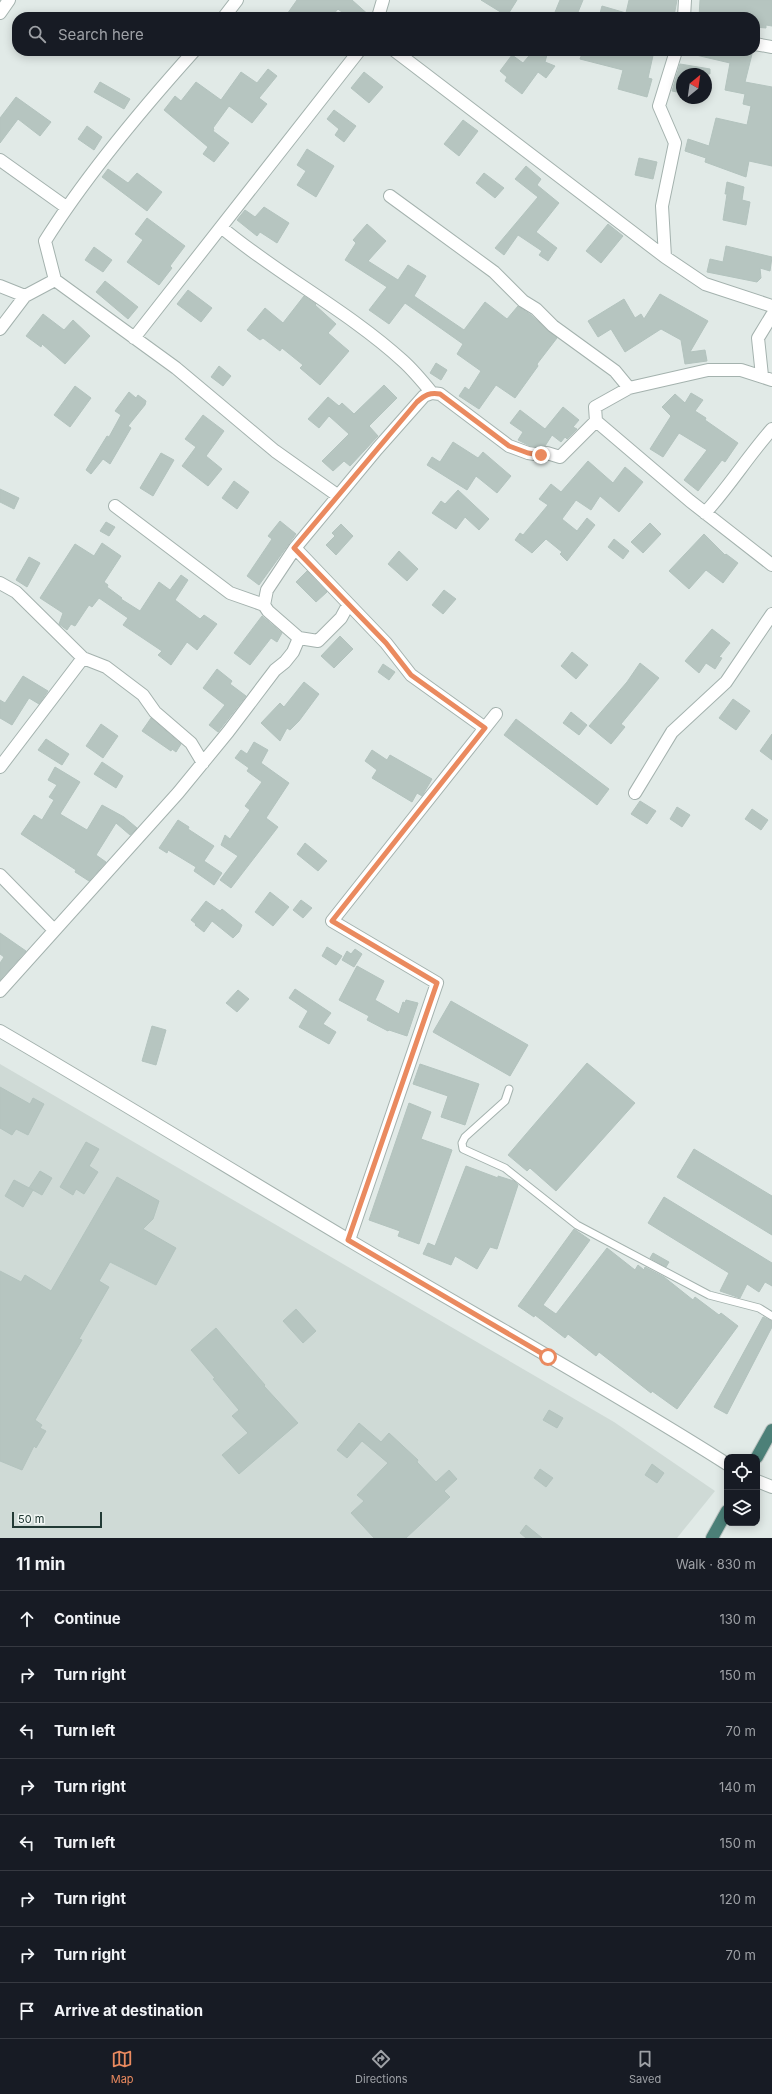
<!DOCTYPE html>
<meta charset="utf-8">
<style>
:root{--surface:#171b24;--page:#20242c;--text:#f1f3f6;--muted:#9ea1a6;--line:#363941;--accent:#ea8a5f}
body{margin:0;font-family:Inter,sans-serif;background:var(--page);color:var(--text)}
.controls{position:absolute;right:12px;bottom:12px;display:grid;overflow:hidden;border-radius:8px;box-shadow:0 2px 10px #0003}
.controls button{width:36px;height:36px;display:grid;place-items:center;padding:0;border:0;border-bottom:1px solid var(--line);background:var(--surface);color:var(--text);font:20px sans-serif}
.compass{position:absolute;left:676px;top:68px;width:36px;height:36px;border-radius:50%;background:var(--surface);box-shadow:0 2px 10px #0003;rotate:29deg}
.scale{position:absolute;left:12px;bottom:10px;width:90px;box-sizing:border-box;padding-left:4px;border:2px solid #223a35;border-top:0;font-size:11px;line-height:14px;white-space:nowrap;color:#223a35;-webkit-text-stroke:3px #f1f7f4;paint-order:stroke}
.stop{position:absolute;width:12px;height:12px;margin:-9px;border:3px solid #ea8a5f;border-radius:50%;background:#fff}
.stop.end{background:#ea8a5f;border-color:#fff;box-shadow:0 1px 4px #0008}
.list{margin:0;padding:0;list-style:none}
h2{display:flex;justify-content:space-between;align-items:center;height:52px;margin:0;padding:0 16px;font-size:17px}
h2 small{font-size:13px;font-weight:400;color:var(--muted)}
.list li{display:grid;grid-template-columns:26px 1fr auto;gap:12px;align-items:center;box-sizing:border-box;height:56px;padding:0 16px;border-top:1px solid var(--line)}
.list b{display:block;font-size:15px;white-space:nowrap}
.list em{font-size:13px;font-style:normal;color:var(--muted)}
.icon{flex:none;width:22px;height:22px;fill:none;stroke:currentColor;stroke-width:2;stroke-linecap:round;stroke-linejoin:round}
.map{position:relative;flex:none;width:772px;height:1538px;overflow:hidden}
.search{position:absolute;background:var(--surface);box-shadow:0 2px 10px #0003;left:12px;right:12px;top:12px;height:44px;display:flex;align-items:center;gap:10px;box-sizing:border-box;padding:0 14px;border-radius:16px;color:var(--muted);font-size:15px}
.sheet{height:500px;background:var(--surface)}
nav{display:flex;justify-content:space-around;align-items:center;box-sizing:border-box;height:56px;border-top:1px solid var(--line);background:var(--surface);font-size:11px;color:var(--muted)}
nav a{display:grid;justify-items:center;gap:2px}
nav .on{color:var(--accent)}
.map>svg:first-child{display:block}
</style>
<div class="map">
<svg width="772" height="1538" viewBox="0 0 772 1538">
<rect width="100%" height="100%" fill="#e1eae7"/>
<path fill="#cfdad6" d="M0 1064 614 1422 715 1491 677 1538H0Z"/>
<path fill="#b6c5c0" stroke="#b3c3be" d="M297 0H352L371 17H348L338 9 331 17H285Z
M481 0H517L507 16Z
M560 0H583L576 17H553Z
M629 0H677L674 16 599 17 602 6 626 13Z
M700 0H772V26L766 25V28L755 27V17H699Z
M533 51H548L545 62 555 66 546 78 538 72 522 94 505 81 507 77 500 71 512 55 523 63Z
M583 51H591L609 56 610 51H654L648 78 652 79 647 97 618 89 623 70 580 59Z
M697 51H738L752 54 745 82 772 87V166L749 161 746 177 705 162 706 158 685 151 688 139 709 146 716 118 747 125 751 106 743 104 745 94 725 90 730 63 696 55Z
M680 64 710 69V74H682V93L672 91Z
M268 69 277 76 259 98 267 104 252 123 229 106 213 128 214 129 213 131 229 143 214 162 203 154 208 147 164 110 175 96 181 101 196 82 221 100 241 72 257 83Z
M364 72 383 87 369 103 351 88Z
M100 82 130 99 124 109 94 92Z
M16 97 51 122 40 136 18 119 0 143V118Z
M334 110 356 126 344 142 335 135 339 129 327 119Z
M463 120 478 131 459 156 444 144Z
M87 126 102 137 94 150 78 139Z
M307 149 334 166 316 197 297 185 306 171 297 165Z
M639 158 657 162 653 179 635 175Z
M526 166 541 179 537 185 559 203 536 232 557 248 548 261 539 255 542 251 518 235 504 255 495 248 538 197 515 179Z
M108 169 128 183 137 173 162 192 147 211 102 177Z
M484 173 504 188 495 198 476 183Z
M727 182 744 187 742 200 750 202 746 225 723 220 727 194H725Z
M264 207 289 223 277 243 260 232 257 236 237 220 245 210 255 217Z
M147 218 185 246 170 266 172 268 159 285 127 262 143 240 135 234Z
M367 224 386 241 368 261 398 280 408 265 426 276 414 296 464 330 485 302 507 319 518 306 531 315 557 338 537 364 538 366 515 398 496 385 479 409 459 396 465 387 469 390 481 371 457 354 463 344 405 303 389 324 369 310 387 287 345 260 356 243 353 240Z
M608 224 623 236 601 263 586 251Z
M726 246 772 257 770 271 760 268 761 278 757 282 707 272 710 259 723 262Z
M94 247 112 260 103 272 85 260Z
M105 281 138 307 128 319 96 292Z
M188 290 212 308 201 322 177 304Z
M660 294 708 321 690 352 705 350 707 361 685 364 681 340 661 329 625 352 611 329 598 337 588 321 624 299 635 318 641 314 644 319Z
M304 296 316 304 315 305 336 324 328 333 349 351 320 385 300 368 303 365 282 348 280 351 263 338 260 340 247 330 265 308 283 323Z
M43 314 64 330 73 320 90 336 65 364 42 344 41 347 26 336Z
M436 363 447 370 441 380 430 373Z
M219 366 231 376 223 386 211 377Z
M384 385 397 398 369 426 378 436 350 466 344 461 333 471 322 461 349 434 329 416 319 428 308 419 328 397 339 406 342 403 354 414Z
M75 386 91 398 70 427 54 415Z
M129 392 136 398 138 395 146 401 145 405 128 426 131 428 110 464 103 459 91 474 86 470 107 436 109 437 121 415 115 411Z
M691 393 703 400 695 411 706 418 705 420 738 443 725 462 722 460 698 491 684 480 707 450 679 433 663 457 650 449 671 416 662 407 675 394 685 403Z
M563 407 579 420 573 427 577 429 567 439 565 437 561 442 552 435 545 446 540 447 530 446 518 440 523 432 510 423 520 410 545 429Z
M203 415 224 431 206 456 222 469 208 486 182 466 196 447 185 439Z
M453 442 478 458 483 452 511 476 497 493 476 476 467 490 427 465 432 457 440 462Z
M161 453 174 460 153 496 140 488Z
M588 461 613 483 625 467 643 482 619 512 600 496 591 510 576 500 562 519 577 531 587 518 595 525 567 561 560 554 562 552 546 539 532 553 515 540 520 533 523 535 548 505 539 499 551 484 561 492Z
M234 481 249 492 237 509 222 498Z
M0 489 19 498 14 509 0 502Z
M458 490 489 519 479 530 465 517 456 529 432 513 441 501 445 504Z
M280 521 296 534 259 585 247 576 272 539 268 536Z
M106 522 115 527 109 536 100 531Z
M650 523 661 534 643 553 631 542Z
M341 524 353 536 336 555 326 545 335 536 332 533Z
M704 534 725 555 726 554 738 563 723 583 706 570 689 589 669 571Z
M614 539 629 551 623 559 608 547Z
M102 543 121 556 104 582 108 585 107 587 122 598 121 599 140 611 159 582 170 590 181 575 188 580 175 600 200 619 204 615 217 624 197 650 187 642 171 665 158 655 162 651 123 625 128 618 99 598 92 607 89 605 75 626 71 624 67 630 59 624 63 613 40 598 75 544 94 556Z
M399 551 418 569 407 581 388 564Z
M29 557 40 563 27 587 16 580Z
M307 571 327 592 316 602 296 582Z
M444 590 456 599 443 614 432 605Z
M262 616 282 633 277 642 271 638 250 665 234 653Z
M712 629 730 643 719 657 722 658 715 669 706 663 699 673 685 661Z
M340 636 353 649 334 668 321 656Z
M572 652 588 665 576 679 561 666Z
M640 663 659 678 621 724 625 727 611 744 589 726 627 682Z
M383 664 395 672 389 680 378 672Z
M217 669 232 681 230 684 246 696 218 732 209 725 225 705 203 688Z
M23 676 48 691 39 704 29 698 12 725 0 718V700L5 703Z
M304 682 319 694 299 721 290 730 287 728 280 741 261 723 280 703 284 707Z
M733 699 750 711 736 730 719 718Z
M571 712 587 725 579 735 563 723Z
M151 718 181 744 176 752 172 749 171 751 142 731Z
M516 719 609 789 597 805 504 735Z
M101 724 118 736 103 758 86 746Z
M772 734V760L760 751Z
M46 739 69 754 62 765 38 750Z
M254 742 268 750 261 763 289 783 266 818 278 827 231 888 220 880 238 856 221 845 225 835 230 839 250 810 245 806 262 782 247 771 249 768 235 758 241 750 247 754Z
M372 750 387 760 390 755 432 779 422 796 417 793 412 802 372 778 377 770 365 761Z
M102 762 123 776 116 788 94 774Z
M55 767 80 782 60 814 87 830 102 805 124 817 137 828 130 835 116 823 96 855 106 862 89 881 75 872 76 870 21 834 34 815 42 820 54 800 49 797 57 785 48 780Z
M640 801 656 811 647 824 631 814Z
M677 807 690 815 682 827 670 819Z
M752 809 768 820 761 830 745 819Z
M178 820 189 827 188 829 214 846 204 861 222 873 214 885 194 871 196 867 168 850 167 853 159 848Z
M305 843 327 861 318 871 297 854Z
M270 892 289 907 273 926 255 912Z
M301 900 312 908 303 918 293 910Z
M206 901 220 911 222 909 242 925 239 932 233 938 212 921 204 932 195 925 196 924 191 920Z
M0 933 26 951 0 980V963L4 957 0 954Z
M327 947 342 956 336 965 322 956Z
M355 949 362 954 354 967 342 960 347 951 351 954Z
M357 966 384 981 375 1000 399 1014 403 1002 405 1003 406 1000 418 1003 407 1036 389 1030 388 1031 367 1020 369 1016 339 1000Z
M295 989 331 1013 323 1024 336 1032 329 1044 299 1027 308 1011 289 998Z
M238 990 249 999 237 1012 226 1003Z
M451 1001 528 1045 510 1076 433 1032Z
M152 1026 166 1030 156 1065 142 1061Z
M587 1063 635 1103 556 1191 530 1168 527 1171 508 1155Z
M420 1064 479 1084 465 1125 441 1117 448 1096 413 1084Z
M0 1087 30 1104 33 1098 44 1104 28 1135 16 1129 12 1135 0 1128Z
M409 1103 431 1112 421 1139 452 1150 419 1244 398 1236 400 1231 369 1220Z
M86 1142 99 1149 89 1166 98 1172 84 1194 76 1189 73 1195 60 1187Z
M694 1149 772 1196V1235L677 1177Z
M466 1166 498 1178V1176L514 1181 518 1185 497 1249 490 1247 477 1269 455 1256 451 1265 423 1254 428 1243 435 1246Z
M40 1171 52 1178 42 1195 29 1188Z
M117 1177 159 1201 153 1219 143 1229 176 1248 156 1285 110 1262 99 1281 109 1287 79 1339 82 1340 35 1420 42 1425 40 1428 46 1431 36 1448 34 1446 22 1470 0 1461V1271L21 1282 25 1275 51 1291Z
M14 1180 33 1190 23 1207 5 1196Z
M664 1197 772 1263V1286L765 1282 759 1292 747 1284 740 1298 720 1291 729 1273 648 1223Z
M574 1229 590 1240 543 1305 556 1314 607 1248 635 1270 638 1265 644 1270 645 1267 664 1277 693 1300 695 1297 719 1315 721 1313 738 1326 677 1409 652 1391 651 1393 599 1352 596 1356 568 1334 565 1338 535 1315 534 1317 518 1306Z
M653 1253 669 1262 666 1267 650 1258Z
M296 1309 316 1331 303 1343 283 1321Z
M763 1317 772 1321V1327L727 1414 714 1407Z
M216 1328 265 1385 264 1386 298 1423 239 1474 222 1455 248 1433 232 1416 239 1410 213 1379 215 1378 191 1350Z
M549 1410 563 1418 557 1428 543 1420Z
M359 1423 381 1442 389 1433 418 1460 417 1462 436 1482 449 1470 457 1479 444 1491 450 1497 406 1538H374L351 1513 364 1501 357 1495 388 1463 362 1441 347 1458 337 1450Z
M652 1464 664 1473 657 1483 645 1475Z
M540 1469 553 1478 546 1487 534 1478Z
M526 1525 542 1538H526L520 1533Z"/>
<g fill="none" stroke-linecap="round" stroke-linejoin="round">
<g stroke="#a4b2ae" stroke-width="9">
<path id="service" d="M509 1089 505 1101 465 1137 462 1143 463 1149 505 1168 577 1225 709 1295 759 1308 772 1316"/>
</g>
<g stroke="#a4b2ae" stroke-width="14">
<path id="minor" d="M0 13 9 0
M224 17 237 0
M378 17 383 0
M684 17 685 0
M755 44 772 47
M194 51C141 110 87 174 45 241L55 280 176 368 275 451 337 495
M395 51 665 257 705 284 772 306
M0 160 66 207
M390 196 494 272 523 301 536 309 553 326 615 371 629 388
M221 227C278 275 347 310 403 361 413 370 423 382 432 393
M665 257 662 206 675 143 659 106 676 51
M0 286 25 296
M0 329 25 296 55 280
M134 338 359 51
M762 376 758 338 772 315
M596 421 690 501 772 565
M705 513C729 487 748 456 772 429
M295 548 386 643 411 675 485 728
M0 583 16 592 83 658 106 667 143 695 155 712 191 743 203 763
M264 605 267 590 295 548 377 449 424 396 432 393 440 394 509 446 528 453 541 455 547 453 560 457 596 421 595 407 629 388 708 370H741L772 380
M299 638 318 641 341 618 348 605
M0 767 83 658
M635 793 672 732 726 682 772 614
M0 875 54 930
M0 991 178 793 228 732 275 670 285 662 293 652 299 638 268 611 264 605 230 593 115 506
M349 1240 437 983 332 921 496 714"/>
</g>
<g stroke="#a4b2ae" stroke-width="14">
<path id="tertiary" d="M0 1031C120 1101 238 1174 357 1245 480 1318 606 1387 727 1464
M757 1481 772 1487"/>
</g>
<g stroke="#bdc4c2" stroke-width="14">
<path id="trunk" d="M757 1457 772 1430
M712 1538 727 1511"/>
</g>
<use href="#service" stroke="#fff" stroke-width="7"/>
<use href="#minor" stroke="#fff" stroke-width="12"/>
<use href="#tertiary" stroke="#fff" stroke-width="12"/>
<use href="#trunk" stroke="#4c8078" stroke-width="12"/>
</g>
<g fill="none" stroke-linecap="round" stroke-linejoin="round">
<path stroke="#ea8a5f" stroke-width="5" d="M541 455 528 453 509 446 440 394C430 392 425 395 417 402L294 548 386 643 411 675 485 728 332 921 437 983 348 1240 548 1357"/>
</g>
</svg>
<div class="controls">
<button><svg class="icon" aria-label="locate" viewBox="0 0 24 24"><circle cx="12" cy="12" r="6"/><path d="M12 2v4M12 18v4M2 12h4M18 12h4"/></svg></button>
<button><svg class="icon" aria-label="layers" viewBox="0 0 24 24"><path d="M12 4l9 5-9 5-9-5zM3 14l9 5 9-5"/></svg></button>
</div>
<svg class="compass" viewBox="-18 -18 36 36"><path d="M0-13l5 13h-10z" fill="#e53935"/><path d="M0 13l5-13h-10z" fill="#9ea1a6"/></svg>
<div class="scale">50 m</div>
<div class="stop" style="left:548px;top:1357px"></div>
<div class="stop end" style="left:541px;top:455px"></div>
<div class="search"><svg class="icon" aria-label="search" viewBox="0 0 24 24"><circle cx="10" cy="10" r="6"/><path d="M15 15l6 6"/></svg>Search here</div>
</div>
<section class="sheet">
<h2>11 min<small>Walk · 830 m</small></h2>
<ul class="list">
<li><svg class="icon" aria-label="ahead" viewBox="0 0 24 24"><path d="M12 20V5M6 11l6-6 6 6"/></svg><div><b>Continue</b></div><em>130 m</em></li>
<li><svg class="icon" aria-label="right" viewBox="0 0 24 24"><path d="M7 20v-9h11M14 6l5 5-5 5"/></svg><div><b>Turn right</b></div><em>150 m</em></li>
<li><svg class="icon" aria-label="left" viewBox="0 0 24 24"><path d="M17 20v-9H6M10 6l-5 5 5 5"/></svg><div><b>Turn left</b></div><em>70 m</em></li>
<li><svg class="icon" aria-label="right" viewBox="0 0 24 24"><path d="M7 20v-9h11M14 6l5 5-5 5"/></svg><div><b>Turn right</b></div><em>140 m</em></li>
<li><svg class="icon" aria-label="left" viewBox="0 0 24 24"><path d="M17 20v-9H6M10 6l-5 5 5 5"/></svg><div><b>Turn left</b></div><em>150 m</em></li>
<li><svg class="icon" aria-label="right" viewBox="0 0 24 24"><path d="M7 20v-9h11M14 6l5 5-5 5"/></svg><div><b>Turn right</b></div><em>120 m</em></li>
<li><svg class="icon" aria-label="right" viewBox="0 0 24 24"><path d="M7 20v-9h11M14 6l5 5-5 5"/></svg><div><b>Turn right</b></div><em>70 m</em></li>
<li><svg class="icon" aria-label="arrive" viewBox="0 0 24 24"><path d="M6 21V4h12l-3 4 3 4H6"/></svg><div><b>Arrive at destination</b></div></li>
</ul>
</section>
<nav>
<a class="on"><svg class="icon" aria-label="map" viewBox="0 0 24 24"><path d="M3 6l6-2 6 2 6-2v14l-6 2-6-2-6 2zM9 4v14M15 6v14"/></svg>Map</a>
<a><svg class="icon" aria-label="directions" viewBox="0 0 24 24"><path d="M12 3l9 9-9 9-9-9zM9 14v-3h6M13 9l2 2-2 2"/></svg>Directions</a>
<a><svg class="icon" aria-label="saved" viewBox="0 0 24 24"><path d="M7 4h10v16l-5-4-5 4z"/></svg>Saved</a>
</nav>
